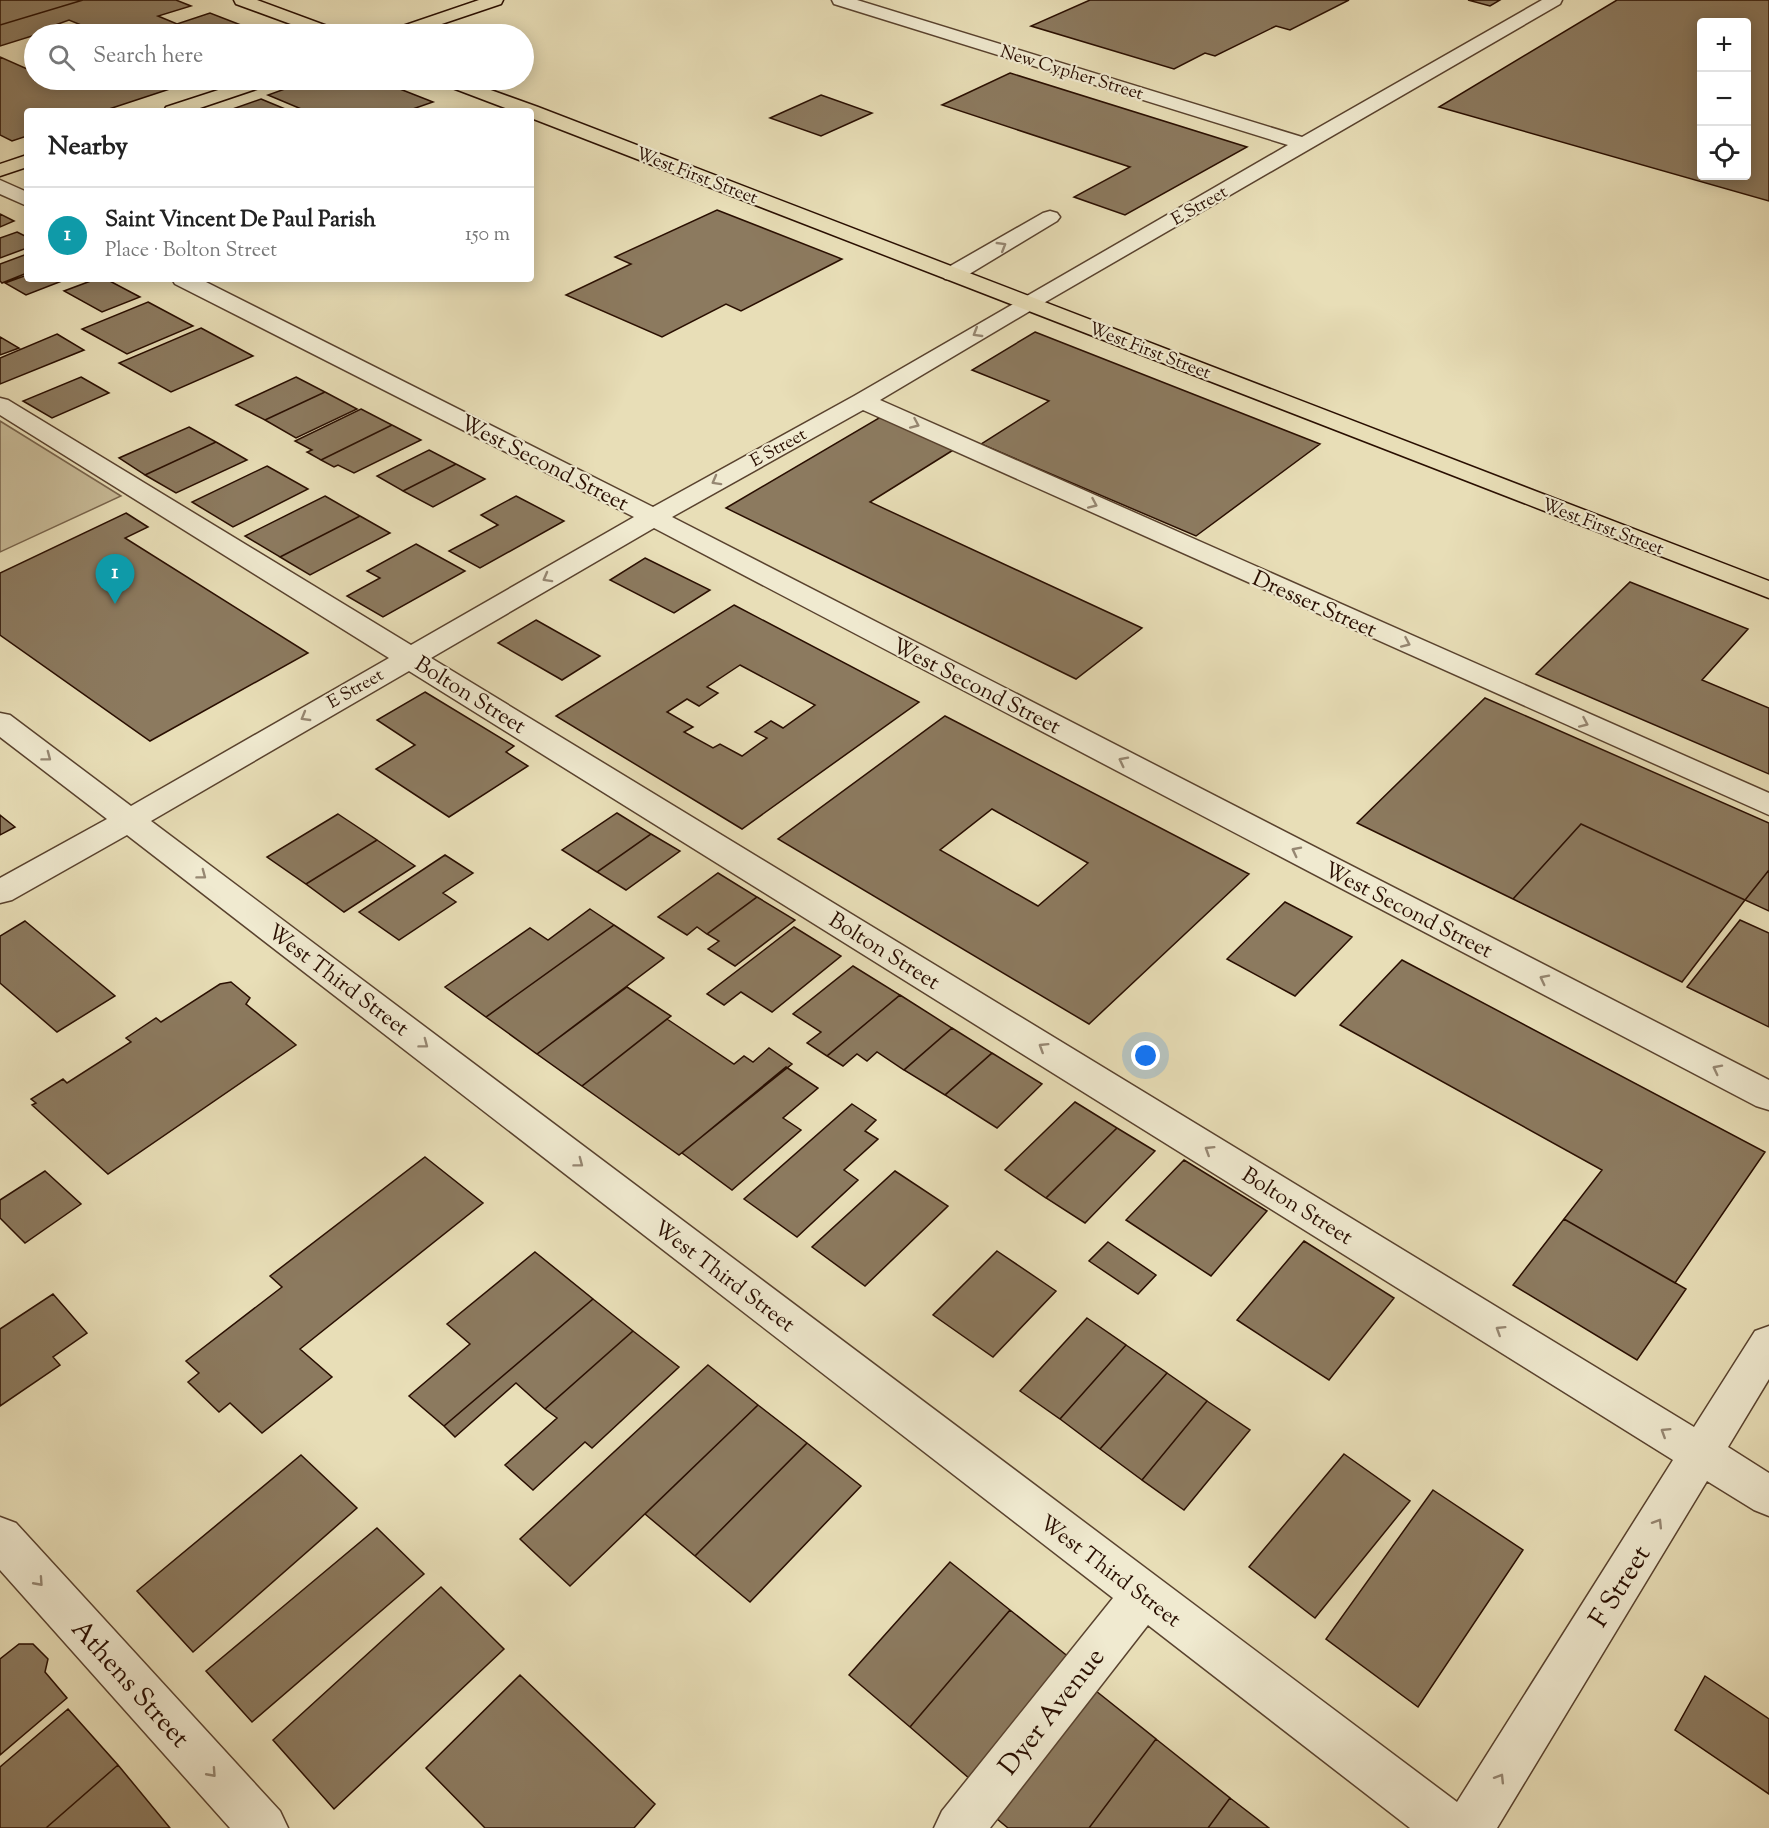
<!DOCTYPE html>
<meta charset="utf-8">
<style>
:root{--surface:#fff;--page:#f2f2f2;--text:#222;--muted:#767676;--line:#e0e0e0;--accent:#8f2418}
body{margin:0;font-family:"Sorts Mill Goudy",serif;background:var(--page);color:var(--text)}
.controls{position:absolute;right:18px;top:18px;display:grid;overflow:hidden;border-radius:6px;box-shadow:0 3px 15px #0003}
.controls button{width:54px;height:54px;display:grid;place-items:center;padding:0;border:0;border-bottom:2px solid var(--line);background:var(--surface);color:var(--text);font:30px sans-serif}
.you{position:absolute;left:1146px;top:1056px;width:21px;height:21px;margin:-15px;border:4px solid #fff;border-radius:50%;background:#1a73e8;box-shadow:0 0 0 9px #1a73e833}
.badge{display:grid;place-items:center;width:39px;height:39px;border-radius:50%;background:var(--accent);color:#fff;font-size:20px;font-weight:700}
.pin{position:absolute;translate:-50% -50px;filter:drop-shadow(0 2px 3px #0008)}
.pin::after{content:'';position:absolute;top:32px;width:21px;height:18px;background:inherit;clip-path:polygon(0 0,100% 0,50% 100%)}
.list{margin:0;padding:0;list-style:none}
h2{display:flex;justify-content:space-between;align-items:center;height:78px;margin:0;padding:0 24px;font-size:26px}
h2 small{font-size:20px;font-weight:400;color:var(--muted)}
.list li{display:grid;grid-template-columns:39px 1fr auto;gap:18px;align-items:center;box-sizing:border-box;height:96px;padding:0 24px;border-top:2px solid var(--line)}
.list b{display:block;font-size:22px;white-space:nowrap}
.list p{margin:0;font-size:20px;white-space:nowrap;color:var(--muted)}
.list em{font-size:20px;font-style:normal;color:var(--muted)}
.icon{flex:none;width:33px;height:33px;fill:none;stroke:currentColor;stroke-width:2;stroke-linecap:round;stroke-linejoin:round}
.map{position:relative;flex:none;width:1769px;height:1828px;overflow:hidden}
.search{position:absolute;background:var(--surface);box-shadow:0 3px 15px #0003;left:24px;top:24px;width:510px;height:66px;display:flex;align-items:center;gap:15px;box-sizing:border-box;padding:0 21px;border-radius:33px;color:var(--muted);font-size:22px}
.panel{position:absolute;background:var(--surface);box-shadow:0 3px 15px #0003;left:24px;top:108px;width:510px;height:174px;border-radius:6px}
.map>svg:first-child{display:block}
</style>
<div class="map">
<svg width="1769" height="1828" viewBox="0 0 1769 1828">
<rect width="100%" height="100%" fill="#e8deb7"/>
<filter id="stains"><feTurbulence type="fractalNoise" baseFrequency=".00333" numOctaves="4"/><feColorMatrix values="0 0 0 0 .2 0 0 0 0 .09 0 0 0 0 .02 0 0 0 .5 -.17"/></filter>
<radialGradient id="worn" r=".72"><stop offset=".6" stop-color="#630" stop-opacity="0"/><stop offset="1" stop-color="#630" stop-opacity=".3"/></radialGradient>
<path fill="#c8bb98" stroke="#78644c" stroke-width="1.5" d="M0 421 121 496 0 552Z"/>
<path fill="#8c7a5f" stroke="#290e00" stroke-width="1.5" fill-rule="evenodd" d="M0 0H83L0 25Z
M83 0H176L191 6 158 16 177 24 210 13 264 34H103L69 20 58 24 64 26 0 46V25Z
M1090 0H1349L1290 30 1276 26 1215 56 1205 53 1174 69 1031 26Z
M1468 0H1500L1490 6Z
M1617 0H1769V201L1439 107ZM1702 22H1746V176H1702Z
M0 57 34 72V80H51L58 83 68 80H197L103 111H27V136L12 141 0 135Z
M1010 73 1247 147 1125 215 1074 197 1130 167 942 105Z
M339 80H377L433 102 407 111H306L268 95 307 81 319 87Z
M821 95 872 113 821 136 770 118Z
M261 99 290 111H227Z
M717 210 842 259 741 311 726 304 662 337 566 295 631 264 615 257Z
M0 214 14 221 0 227Z
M17 232 27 237V248L0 258V238Z
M27 254V273L2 283 0 281V264Z
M27 275V279H67L26 295 5 283Z
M96 279H106L140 297 102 312 64 291Z
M148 302 193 326 127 354 82 329Z
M201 328 253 356 171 392 119 363Z
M1035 332 1320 444 1196 536 981 444 1049 401 972 370Z
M57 334 84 350 0 384V358Z
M0 337 19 348 0 355Z
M81 377 109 393 52 418 23 401Z
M296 377 325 392 265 420 236 405Z
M325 392 357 409 296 438 265 420Z
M361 409 392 425 321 460 307 452 312 450 295 441Z
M884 415 958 447 870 502 1142 628 1076 679 726 508Z
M392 425 421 440 354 473 338 465 334 467 321 460Z
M189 427 216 442 145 475 119 458Z
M216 442 247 460 176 493 145 475Z
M429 450 456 464 403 491 377 476Z
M456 464 485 479 433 507 403 491Z
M267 466 308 489 233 527 192 502Z
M325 496 360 516 280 557 245 536Z
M516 496 564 521 480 568 449 551 498 525 481 515Z
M126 513 148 527 125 538 308 653 150 741 0 635V573Z
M360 516 390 533 310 575 280 557Z
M416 544 465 571 383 617 347 596 380 578 367 571Z
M645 558 710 590 674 613 610 580Z
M1630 582 1748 629 1702 680 1769 708V774L1536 674Z
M734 605 919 702 742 829 556 716ZM740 665 815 705 783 728 771 721 755 732 767 738 742 756 720 744 713 748 684 732 693 727 667 712 687 699 699 706 718 693 707 687Z
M536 620 600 656 562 680 498 643Z
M425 692 514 746 506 752 528 766 449 817 376 769 415 745 377 720Z
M1485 698 1769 823V870L1745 900 1581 824 1513 899 1357 823Z
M945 716 1249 874 1089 1024 778 839ZM992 809 1088 863 1038 906 940 850Z
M617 813 651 834 597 872 562 850Z
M338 814 377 840 306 884 267 857Z
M0 815 15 827 0 835Z
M1581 824 1745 900 1682 982 1513 899Z
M651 834 680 851 626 890 597 872Z
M377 840 415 866 344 912 306 884Z
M445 855 473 873 443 893 456 902 399 940 359 912Z
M1769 870V911L1745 900Z
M718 873 757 897 707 934 697 927 687 935 658 917Z
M757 897 795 920 735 966 708 949 719 941 707 934Z
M1285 902 1352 937 1295 996 1227 959Z
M590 909 614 925 486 1017 445 987 530 928 548 940Z
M1740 920 1769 933V1027L1687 987Z
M25 921 115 996 57 1032 0 983V936Z
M614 925 664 958 537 1054 486 1017Z
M794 927 841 956 772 1012 741 992 724 1005 707 994Z
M1402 960 1765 1152 1675 1283 1564 1219 1602 1170 1340 1025Z
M853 966 900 995 827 1056 807 1043 821 1032 793 1014Z
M231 982 250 998 246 1004 296 1045 108 1174 32 1105 36 1103 31 1099 63 1079 67 1083 131 1042 126 1038 156 1018 161 1022 220 984Z
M627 987 671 1016 582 1086 537 1054Z
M900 995 952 1028 904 1070 877 1052 867 1061 857 1054 843 1066 827 1056Z
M667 1019 734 1064 744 1056 753 1062 769 1048 792 1064 679 1155 582 1086Z
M952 1028 992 1053 945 1095 904 1070Z
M992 1053 1042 1084 997 1128 945 1095Z
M786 1067 818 1088 783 1118 801 1130 732 1190 682 1153Z
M1075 1102 1117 1128 1046 1198 1005 1170Z
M852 1104 876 1120 865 1131 878 1139 844 1170 858 1180 797 1237 744 1199Z
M1117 1128 1155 1151 1085 1223 1046 1198Z
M425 1157 483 1203 300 1349 332 1377 262 1433 230 1403 219 1412 188 1382 199 1373 186 1361 282 1287 270 1276Z
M1184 1160 1267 1211 1211 1276 1126 1220Z
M45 1171 81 1204 25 1243 0 1218V1200Z
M895 1171 948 1206 865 1286 812 1247Z
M1564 1219 1686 1289 1637 1360 1513 1285Z
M1304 1241 1394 1298 1329 1380 1237 1320Z
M1108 1242 1156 1275 1138 1294 1089 1261Z
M997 1251 1056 1291 993 1357 933 1315Z
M535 1252 593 1299 444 1426 409 1396 470 1344 447 1324Z
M53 1294 87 1333 53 1357 60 1365 0 1406V1329Z
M593 1299 633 1331 545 1409 516 1383 455 1437 444 1426Z
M1087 1318 1126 1345 1060 1419 1020 1391Z
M633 1331 679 1367 592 1448 585 1442 533 1490 505 1465 557 1418 545 1409Z
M1126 1345 1167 1373 1100 1449 1060 1419Z
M708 1365 758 1405 570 1586 520 1539Z
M1167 1373 1207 1401 1142 1480 1100 1449Z
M1207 1401 1250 1430 1184 1510 1142 1480Z
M758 1405 807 1443 695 1556 645 1514Z
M807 1443 861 1486 750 1602 695 1556Z
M1344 1454 1410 1501 1315 1618 1249 1567Z
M301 1455 357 1508 193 1652 137 1591Z
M1433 1490 1523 1550 1418 1707 1326 1639Z
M377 1528 424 1574 252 1722 206 1671Z
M950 1562 1010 1610 910 1727 849 1675Z
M441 1587 504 1649 334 1809 273 1740Z
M1010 1610 1070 1658 970 1779 910 1727Z
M19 1644H33L48 1659 45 1672 67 1698 0 1755V1659Z
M520 1675 655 1804 634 1828H485L426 1768Z
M1705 1676 1769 1719V1794L1675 1730Z
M1091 1687 1156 1739 1089 1828H1008L991 1814Z
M68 1709 118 1765 46 1828H0V1767Z
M1156 1739 1230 1798 1208 1828H1089Z
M118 1765 170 1828H46Z
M1230 1798 1269 1828H1208Z"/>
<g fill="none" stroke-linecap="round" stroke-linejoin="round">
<g stroke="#59422e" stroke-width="3">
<path id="minor" d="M832 0H857L1302 137 1542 0H1562L1560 4 1035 308 880 400 1769 793V815L863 410 672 517 1769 1080V1110L1756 1106 654 528 431 658 1694 1427 1755 1331 1769 1326V1379L1728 1447 1769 1473V1516L1754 1510 1707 1481 1497 1828H1410L1148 1625 990 1828H934L942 1811 1113 1598 127 835 12 900 0 903V878L107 819 0 737V713L10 715 131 806 389 658 0 415V398L8 400 411 645 634 517 175 284 172 279H200L653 507 854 396 1288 145 834 4ZM409 671 1673 1460 1457 1802 151 821Z
M0 180 27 192V206L0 194Z
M1050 211 1057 213 1060 217 1057 221 961 279 953 280 945 279 942 274 945 269 1043 213Z
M0 1517 16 1523 280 1811 288 1828H230L0 1570Z"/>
</g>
<g stroke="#290e00" stroke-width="3">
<path id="major" d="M234 0H257L338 30 341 34H318L236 4Z
M479 0H503L501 4 412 34H388L391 30Z
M249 80H274L271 84 191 111H164L166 107Z
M439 80H463L538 107 1769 581V598L531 118V111H513L442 84Z
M27 155V167L0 176V164Z"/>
</g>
<use href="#minor" fill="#f0ead0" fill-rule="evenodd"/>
<use href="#major" fill="#e8deb7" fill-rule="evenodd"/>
</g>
<defs><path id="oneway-chevron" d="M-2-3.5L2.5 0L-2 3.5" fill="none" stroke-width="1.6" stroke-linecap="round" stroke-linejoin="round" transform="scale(1.5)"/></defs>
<g stroke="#968772">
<use href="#oneway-chevron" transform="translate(1002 246) rotate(-31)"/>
<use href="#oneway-chevron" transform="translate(977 333) rotate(149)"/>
<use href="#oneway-chevron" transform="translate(915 424) rotate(24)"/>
<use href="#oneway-chevron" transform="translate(716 481) rotate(151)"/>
<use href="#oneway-chevron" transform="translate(1093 504) rotate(24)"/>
<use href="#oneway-chevron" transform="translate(547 578) rotate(151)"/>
<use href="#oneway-chevron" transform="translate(1406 643) rotate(24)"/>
<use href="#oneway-chevron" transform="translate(305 717) rotate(150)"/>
<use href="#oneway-chevron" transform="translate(1584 723) rotate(24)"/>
<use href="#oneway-chevron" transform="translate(47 757) rotate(37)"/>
<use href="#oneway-chevron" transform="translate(1123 761) rotate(-153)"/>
<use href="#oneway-chevron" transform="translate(1296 851) rotate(-153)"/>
<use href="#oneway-chevron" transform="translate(202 875) rotate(37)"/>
<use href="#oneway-chevron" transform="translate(1544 979) rotate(-153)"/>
<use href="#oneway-chevron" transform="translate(424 1044) rotate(37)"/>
<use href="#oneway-chevron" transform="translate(1043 1047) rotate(-148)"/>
<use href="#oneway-chevron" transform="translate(1717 1069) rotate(-153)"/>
<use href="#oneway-chevron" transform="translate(1209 1150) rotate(-148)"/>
<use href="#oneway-chevron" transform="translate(579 1163) rotate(37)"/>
<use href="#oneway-chevron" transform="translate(1500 1330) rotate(-148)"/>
<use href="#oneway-chevron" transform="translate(1665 1432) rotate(-148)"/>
<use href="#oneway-chevron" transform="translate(1658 1523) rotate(-58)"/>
<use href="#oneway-chevron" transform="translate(39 1582) rotate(48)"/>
<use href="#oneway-chevron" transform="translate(212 1773) rotate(48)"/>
<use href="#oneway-chevron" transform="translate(1500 1778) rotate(-58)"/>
</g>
<g text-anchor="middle" stroke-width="4.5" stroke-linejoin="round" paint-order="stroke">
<g font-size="18" fill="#290e00" stroke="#f0ead0">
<text transform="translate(1072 72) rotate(17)" y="6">New Cypher Street</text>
<text transform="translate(697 175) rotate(21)" y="6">West First Street</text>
<text transform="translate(1199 205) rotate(-30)" y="6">E Street</text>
<text transform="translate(1150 350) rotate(21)" y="6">West First Street</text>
<text transform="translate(778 447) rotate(-29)" y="6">E Street</text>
<text transform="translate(1603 526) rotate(21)" y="6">West First Street</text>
<text transform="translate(355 688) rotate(-30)" y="6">E Street</text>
</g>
<g font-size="22" fill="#290e00" stroke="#f0ead0">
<text transform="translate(545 462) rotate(27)" y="8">West Second Street</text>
<text transform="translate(1315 603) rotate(24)" y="8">Dresser Street</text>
<text transform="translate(977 685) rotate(27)" y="8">West Second Street</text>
<text transform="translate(471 694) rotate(32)" y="8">Bolton Street</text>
<text transform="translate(1409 909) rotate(27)" y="8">West Second Street</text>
<text transform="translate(885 950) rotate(32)" y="8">Bolton Street</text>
<text transform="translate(339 979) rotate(37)" y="8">West Third Street</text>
<text transform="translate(1298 1205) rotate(32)" y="8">Bolton Street</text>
<text transform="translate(725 1275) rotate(37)" y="8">West Third Street</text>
<text transform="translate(1111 1570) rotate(37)" y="8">West Third Street</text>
</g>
<g font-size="27" fill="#290e00" stroke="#f0ead0">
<text transform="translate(1619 1586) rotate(-58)" y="9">F Street</text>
<text transform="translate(131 1683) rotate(48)" y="9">Athens Street</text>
<text transform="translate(1051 1711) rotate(-52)" y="9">Dyer Avenue</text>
</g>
</g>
<rect width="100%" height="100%" filter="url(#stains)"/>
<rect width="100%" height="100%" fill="url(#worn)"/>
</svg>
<div class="controls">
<button>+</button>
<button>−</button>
<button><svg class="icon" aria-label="locate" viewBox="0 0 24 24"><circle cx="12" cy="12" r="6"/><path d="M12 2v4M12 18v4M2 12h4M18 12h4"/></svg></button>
</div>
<div class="you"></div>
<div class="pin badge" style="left:115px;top:604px;background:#0f9aa8">1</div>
<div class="search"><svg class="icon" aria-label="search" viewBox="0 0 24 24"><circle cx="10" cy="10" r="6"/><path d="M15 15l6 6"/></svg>Search here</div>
<section class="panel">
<h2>Nearby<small></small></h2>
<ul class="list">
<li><span class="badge" style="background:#0f9aa8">1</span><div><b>Saint Vincent De Paul Parish</b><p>Place · Bolton Street</p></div><em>150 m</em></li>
</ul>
</section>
</div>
